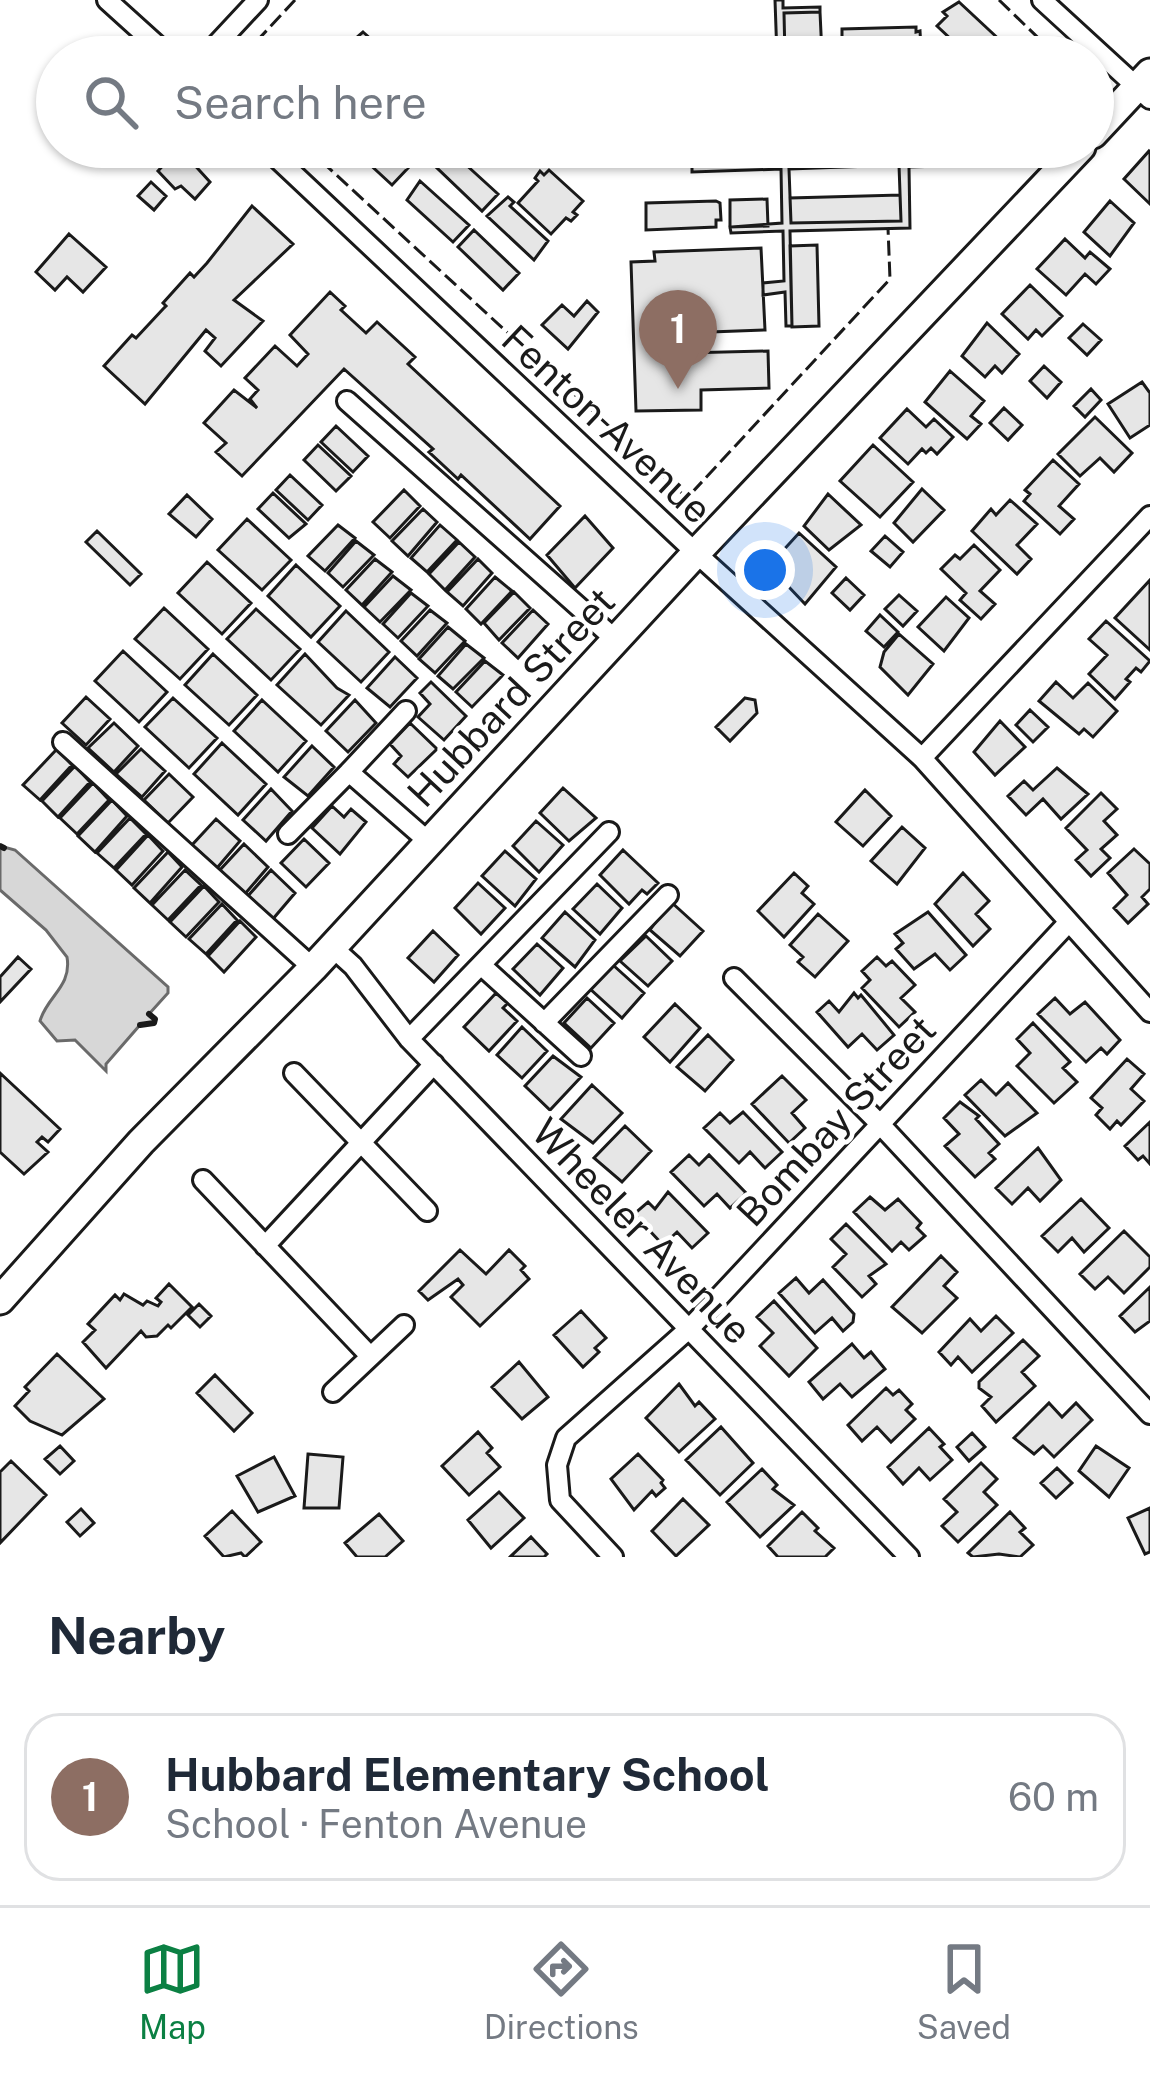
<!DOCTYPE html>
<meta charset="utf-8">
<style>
:root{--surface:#fff;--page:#f2f2f3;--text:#1f2937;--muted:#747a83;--line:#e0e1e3;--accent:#0b8043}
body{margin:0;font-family:"Public Sans",sans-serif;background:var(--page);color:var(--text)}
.you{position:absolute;left:765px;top:570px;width:42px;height:42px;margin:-30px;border:9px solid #fff;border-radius:50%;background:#1a73e8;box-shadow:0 0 0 18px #1a73e833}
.badge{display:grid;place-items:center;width:78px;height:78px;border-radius:50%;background:var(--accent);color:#fff;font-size:39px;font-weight:700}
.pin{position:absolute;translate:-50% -99px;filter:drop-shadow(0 3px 6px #0008)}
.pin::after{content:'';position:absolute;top:63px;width:42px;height:36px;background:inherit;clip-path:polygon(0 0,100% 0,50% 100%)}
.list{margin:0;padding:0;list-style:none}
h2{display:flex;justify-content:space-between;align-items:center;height:156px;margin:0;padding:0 48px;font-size:51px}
h2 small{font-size:39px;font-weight:400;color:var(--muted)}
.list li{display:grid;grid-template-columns:78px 1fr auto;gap:36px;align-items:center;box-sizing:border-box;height:168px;margin:0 24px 24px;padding:0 24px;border:3px solid var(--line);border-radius:36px}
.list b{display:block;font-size:45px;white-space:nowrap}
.list p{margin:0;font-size:39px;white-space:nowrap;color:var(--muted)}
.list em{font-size:39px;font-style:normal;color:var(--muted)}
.icon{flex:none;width:66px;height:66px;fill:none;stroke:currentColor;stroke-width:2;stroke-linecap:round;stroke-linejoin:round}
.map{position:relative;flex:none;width:1150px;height:1557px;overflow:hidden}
.search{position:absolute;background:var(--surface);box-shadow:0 3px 9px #0004;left:36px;right:36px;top:36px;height:132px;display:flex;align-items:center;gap:30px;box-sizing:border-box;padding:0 42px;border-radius:66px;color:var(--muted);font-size:45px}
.sheet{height:348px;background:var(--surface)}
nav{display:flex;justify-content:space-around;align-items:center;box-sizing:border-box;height:168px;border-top:3px solid var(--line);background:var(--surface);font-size:33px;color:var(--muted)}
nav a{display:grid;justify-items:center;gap:6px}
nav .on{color:var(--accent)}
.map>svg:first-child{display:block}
</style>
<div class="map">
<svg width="1150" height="1557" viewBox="0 0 1150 1557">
<rect width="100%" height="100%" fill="#fff"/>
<path fill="#d7d7d7" stroke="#6a6a6a" stroke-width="3" d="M0 846 15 850 168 987V993L149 1014 155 1019 154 1023 140 1025 106 1064V1071L75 1040 57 1041 40 1021C47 996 72 987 67 957L46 930 0 890Z"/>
<path fill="#e6e6e6" stroke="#1a1a1a" stroke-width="3" fill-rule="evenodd" d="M775 0H783V8L820 7V12L784 13 785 57H777Z
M959 2 1018 57H970L937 26 947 16 943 12Z
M820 12 822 55 842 54V29L916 27V32L920 31 921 49 917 53 785 57 784 13Z
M363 32 391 57 335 56Z
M948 37 954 42 944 57H798L938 51Z
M351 147H388L408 168 392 185Z
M691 147H765V164L692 166Z
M780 147H788L789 163 939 156V147H946V156H969L970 165 909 167 910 228 790 231 792 326H786L785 292 763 295V283L784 281 783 231 731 233 730 227 782 223 781 169 692 172V166L780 161ZM899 165 901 221 791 223 789 169Z
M788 147H901V148L899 159 789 163Z
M179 148 210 182 195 199 181 186 175 189 158 171Z
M1149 151 1150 152V204L1124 179Z
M452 152 498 194 482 211 435 166Z
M549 170 583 201 573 212 577 215 571 221 566 218 551 234 518 203 538 181 535 178 540 171 544 175Z
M420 181 469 225 453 242 407 200Z
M151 182 166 196 154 210 138 196Z
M900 195 901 221 791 223 790 198Z
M508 197 514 202 510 206 548 241 534 260 487 216Z
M767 199 768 226 730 227V200Z
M716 201 720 203 721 220H716V227L646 230V203Z
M1110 201 1134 223 1110 256 1084 232Z
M252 206 293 244 234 300 263 321 221 366 205 351 215 338 206 330 145 404 104 366 132 335 136 338 163 309 166 306 163 303 190 273 194 277 207 263Z
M474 230 519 273 503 290 458 247Z
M69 234 106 267 83 292 67 277 55 290 36 272Z
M1065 239 1085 258 1090 252 1110 269 1096 284 1085 274 1066 295 1037 269Z
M817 245 819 326 792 327 790 246Z
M761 248 765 330 684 333 685 353 768 351 769 388 701 390V410L636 411 631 262 655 261 654 252Z
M1030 285 1062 316 1042 336 1036 330 1028 339 1002 314Z
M330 292 345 306 341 310 366 333 377 322 415 357 408 364 560 506 530 539 461 475 458 479 429 452 433 449 344 369 242 476 216 452 226 443 204 423 234 390 257 408 250 399 258 390 245 378 275 346 297 366 308 354 290 335Z
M587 301 598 312 568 349 542 325 562 305 574 316Z
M987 323 1019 354 1002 373 995 366 985 377 962 356Z
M1083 324 1101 340 1087 355 1069 338Z
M1044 366 1061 382 1047 398 1030 381Z
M950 371 984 401 971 416 981 424 967 439 925 402Z
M1142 382 1150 393V425L1130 438 1108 404Z
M1091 389 1101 400 1085 417 1074 406Z
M1004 408 1022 425 1008 440 990 423Z
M907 409 926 427 934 419 953 437 937 454 931 448 926 453 922 449 908 464 880 438Z
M1095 417 1132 453 1114 472 1100 458 1080 476 1058 454Z
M336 426 368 456 353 472 321 442Z
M318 445 351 476 336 491 304 460Z
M873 445 913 482 880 517 840 481Z
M1053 460 1079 484 1059 506 1074 519 1060 534 1024 501 1030 494 1025 490Z
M290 475 322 505 308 520 276 490Z
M922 489 944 510 913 542 894 523Z
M404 490 420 506 390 538 373 522Z
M273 493 306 524 289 538 258 509Z
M828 494 861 525 829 550 804 526Z
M187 495 212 519 196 537 169 514Z
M1010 500 1037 524 1017 545 1031 559 1017 574 972 531 991 509 996 515Z
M423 509 437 522 408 556 392 541Z
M585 516 613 548 575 588 547 555Z
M247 519 291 560 262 590 218 550Z
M338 525 355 538 325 571 308 556Z
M440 525 457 540 427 572 411 558Z
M97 531 141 574 130 585 86 542Z
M799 533 836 567 805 604 769 566Z
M885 536 903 552 890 567 871 551Z
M356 541 374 555 343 587 328 573Z
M459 542 475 557 445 590 429 574Z
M974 545 1000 570 980 591 995 604 981 619 960 600 966 593 941 569 955 555 960 559Z
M375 559 392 572 362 605 346 590Z
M478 559 492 573 463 606 447 592Z
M207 562 251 603 222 634 178 593Z
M296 565 340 606 311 637 268 596Z
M393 576 411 590 380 622 364 607Z
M495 577 512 591 481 624 466 609Z
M846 578 864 595 850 610 832 593Z
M1150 580V650L1115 618Z
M514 592 530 608 499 640 484 623Z
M411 593 428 606 398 638 383 624Z
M899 595 917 611 903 626 885 609Z
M946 597 969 618 944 651 918 627Z
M164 608 208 649 180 679 135 639Z
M256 609 300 649 271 680 227 639Z
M430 610 447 623 417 656 401 641Z
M533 610 548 624 518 658 502 643Z
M346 611 389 652 361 682 318 642Z
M880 615 898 632 884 647 866 631Z
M1106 621 1150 661 1141 672 1136 668 1126 679 1130 682 1115 699 1089 674 1107 655 1089 639Z
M448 627 465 641 435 673 419 659Z
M899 634 933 664 908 695 880 667 884 652Z
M466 644 484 658 453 689 438 676Z
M123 651 167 692 139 722 95 681Z
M213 654 257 695 229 725 185 685Z
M305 654 337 688 349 695 321 725 277 685Z
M395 657 417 678 390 707 367 688Z
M485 661 503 675 472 707 456 692Z
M431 682 466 716 444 740 418 717 430 704 420 693Z
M1056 682 1073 698 1088 683 1117 711 1093 737 1084 729 1079 734 1039 701Z
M86 697 110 719 86 745 62 723Z
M173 698 217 738 189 768 145 727Z
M745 698 755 700 757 713 730 741 716 727Z
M262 700 306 741 278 772 234 731Z
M355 700 376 723 348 752 326 731Z
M1030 710 1048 727 1033 742 1016 725Z
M1000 721 1025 747 995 775 974 752Z
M114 723 138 746 114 772 88 748Z
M410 723 437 749 408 777 394 764 401 756 390 744Z
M222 743 266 784 238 815 194 774Z
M312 746 334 767 308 796 284 777Z
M57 749 72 765 40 800 23 785Z
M141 749 165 771 142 797 116 774Z
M75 766 90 782 58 817 42 801Z
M1057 768 1088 794 1061 819 1043 799 1026 815 1008 796 1024 781 1033 790Z
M169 774 193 797 168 823 144 800Z
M93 783 109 800 77 834 60 818Z
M563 788 596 818 569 841 540 813Z
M271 789 292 811 266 841 243 820Z
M865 790 891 816 863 846 836 822Z
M1101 793 1117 809 1104 821 1117 835 1101 849 1110 858 1091 876 1076 860 1087 850 1066 828Z
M112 800 127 816 95 852 78 836Z
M332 806 344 817 351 809 366 822 340 854 312 828Z
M130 818 146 834 114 868 97 853Z
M216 819 240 841 217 868 192 845Z
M536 821 563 845 539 872 513 846Z
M902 827 925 848 897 884 871 861Z
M148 835 163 851 132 885 116 870Z
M304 839 329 863 306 887 281 863Z
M244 844 268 867 244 895 219 871Z
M1134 849 1150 864V889L1142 897 1148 904 1128 923 1114 908 1127 895 1108 873Z
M623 850 658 883 647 894 642 890 629 904 600 875Z
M505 851 536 879 515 906 482 876Z
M168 852 182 867 150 903 134 888Z
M185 870 201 885 168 920 152 905Z
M271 870 295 893 272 920 247 897Z
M794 873 808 886 802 893 814 904 784 937 758 911Z
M963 873 989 901 976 914 990 929 973 946 935 904Z
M478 883 505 908 481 934 455 908Z
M597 884 622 908 600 934 573 909Z
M204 886 219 902 186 937 170 922Z
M670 901 703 931 680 956 650 930Z
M222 904 237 920 206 954 189 939Z
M565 912 595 940 575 967 542 938Z
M928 912 966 955 950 970 935 954 914 969 896 949 903 943 895 934Z
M818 914 848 941 815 977 798 962 803 957 790 945Z
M240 921 256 937 224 972 208 956Z
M433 931 458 955 434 982 408 958Z
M646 936 672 961 648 986 620 961Z
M537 944 563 968 540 995 513 969Z
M18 957 31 969 0 1002V977Z
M877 957 886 966 892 961 915 985 901 998 915 1012 899 1027 862 988 870 980 862 971Z
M613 965 644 993 622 1018 588 987Z
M496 993 508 1003 503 1008 517 1021 489 1051 464 1027Z
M854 993 858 998 861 995 894 1035 877 1050 862 1034 848 1047 817 1012 829 1001 839 1012Z
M587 998 614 1023 591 1048 564 1023Z
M1055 998 1070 1014 1085 1002 1120 1040 1107 1054 1101 1048 1086 1062 1038 1014Z
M675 1004 700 1028 670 1062 644 1037Z
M1033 1023 1070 1062 1063 1068 1077 1082 1054 1103 1017 1066 1030 1053 1017 1039Z
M522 1027 547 1051 522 1078 497 1055Z
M708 1035 733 1060 705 1091 677 1067Z
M553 1056 581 1077 550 1110 525 1086Z
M1127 1059 1144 1074 1131 1089 1144 1101 1121 1125 1117 1121 1110 1129 1096 1115 1102 1108 1091 1098Z
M0 1073 60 1129 48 1142 42 1137 37 1142 48 1152 24 1174 0 1152Z
M782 1076 806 1100 792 1113 805 1128 789 1143 752 1104Z
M981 1080 996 1095 1008 1083 1037 1113 1005 1136 965 1095Z
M592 1085 622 1113 593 1143 561 1119Z
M960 1102 979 1116 976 1119 999 1144 989 1153 995 1159 975 1177 945 1146 959 1134 944 1118Z
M743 1112 782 1152 765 1168 750 1152 739 1163 704 1128 720 1113 730 1123Z
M1150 1122V1164L1143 1156 1138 1160 1125 1146Z
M625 1126 651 1151 622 1182 594 1158Z
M1038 1148 1061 1180 1040 1201 1028 1188 1012 1204 996 1188Z
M689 1155 699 1165 709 1155 746 1193 730 1208 717 1194 704 1206 671 1172Z
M668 1192 708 1233 692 1248 677 1232 663 1245 634 1214 648 1202 655 1209Z
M870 1197 885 1210 898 1199 921 1223 917 1228 925 1236 909 1250 901 1242 892 1251 854 1212Z
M1081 1199 1109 1228 1084 1252 1072 1238 1058 1252 1042 1236Z
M846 1224 886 1264 869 1276 876 1284 862 1297 833 1267 846 1254 831 1239Z
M1124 1231 1150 1257V1267L1124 1293 1108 1277 1095 1289 1080 1274Z
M460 1250 486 1274 509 1250 525 1266 521 1270 529 1279 480 1326 451 1297 463 1285 458 1279 428 1300 419 1291Z
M941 1256 957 1272 944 1286 957 1298 922 1333 892 1307Z
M796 1278 809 1293 823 1280 854 1314 853 1322 843 1331 832 1318 815 1333 779 1293Z
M169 1284 192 1307 171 1328 168 1325 157 1336 146 1337 141 1331 106 1368 83 1342 95 1330 88 1324 115 1295 120 1300 124 1294 143 1305 147 1301 158 1306 161 1302 156 1298Z
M1150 1287V1321L1135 1332 1120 1316Z
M774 1301 817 1348 789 1376 760 1346 773 1333 757 1317Z
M199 1304 211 1316 200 1327 188 1315Z
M581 1311 606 1338 595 1348 599 1352 583 1367 554 1335Z
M996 1316 1013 1333 972 1372 958 1357 951 1365 939 1352 970 1319 981 1331Z
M1023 1340 1039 1356 1022 1372 1035 1386 996 1422 982 1406 991 1397 979 1388V1382Z
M852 1344 864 1358 871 1352 885 1369 852 1397 840 1384 823 1399 809 1382Z
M57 1354 104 1399 62 1435 30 1421 15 1406 29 1391 25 1387Z
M519 1362 548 1397 522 1419 492 1387Z
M215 1375 252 1413 234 1431 197 1393Z
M679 1384 695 1406 699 1402 715 1419 679 1452 646 1418Z
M886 1388 893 1395 899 1390 912 1404 906 1410 915 1419 891 1442 877 1427 862 1441 848 1425Z
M1049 1403 1062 1417 1076 1403 1092 1420 1054 1457 1043 1446 1034 1454 1014 1438Z
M721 1427 753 1463 720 1495 686 1460Z
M929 1428 944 1444 940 1447 952 1460 930 1480 919 1468 903 1484 888 1467Z
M478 1432 492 1448 487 1453 500 1467 469 1495 442 1466Z
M972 1433 985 1447 969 1461 957 1447Z
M60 1446 74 1461 60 1474 45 1459Z
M1096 1446 1129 1468 1109 1497 1079 1471Z
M308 1454 343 1457 339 1508H304Z
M638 1454 663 1480 661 1483 665 1488 656 1496 652 1491 634 1510 611 1479Z
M274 1457 295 1496 258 1512 237 1476Z
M11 1461 46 1495 0 1543V1472Z
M981 1463 997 1479 984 1492 997 1505 958 1542 942 1526 957 1512 944 1499Z
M1057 1468 1072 1483 1056 1498 1041 1483Z
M762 1469 777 1485 773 1489 794 1505 760 1537 727 1502Z
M499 1492 524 1518 491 1548 468 1520Z
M683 1499 709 1525 676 1556 652 1531Z
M1150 1508V1552L1145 1554 1128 1518Z
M81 1509 94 1523 80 1536 67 1522Z
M232 1511 261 1542 245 1557 241 1553 224 1557 205 1536Z
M802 1512 818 1528 815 1531 834 1548 825 1557H778L768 1546Z
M1010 1512 1025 1528 1020 1532 1033 1545 1020 1557 999 1554 973 1557 968 1553Z
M379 1514 403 1541 385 1557H357L345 1543Z
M531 1537 547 1554 544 1557H510Z"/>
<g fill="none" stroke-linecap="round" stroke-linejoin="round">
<g stroke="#1a1a1a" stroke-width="24">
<path id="street" d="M107 0 170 57
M1042 0 1150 99
M205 57 258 0
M265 147 696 553 922 758 1150 1012
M347 401 616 640
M63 742 313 968
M922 758 1150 516
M349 772 406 711
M288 834 349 772 429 842
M332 947 353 966 409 1039 909 1557
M481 965 581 1056
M734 978 878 1122 1150 1414
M544 1023 668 895
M409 1039 609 832
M294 1073 427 1211
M203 1180 370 1356
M265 1246 434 1064
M333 1392 404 1325
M613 1557 560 1500 557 1465 566 1438 691 1327 1067 924"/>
</g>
<g stroke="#1a1a1a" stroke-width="33">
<path id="secondary" d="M1093 134 1150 73
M0 1300 141 1142 313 968 696 553 1081 147"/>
</g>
<use href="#street" stroke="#fff" stroke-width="18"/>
<use href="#secondary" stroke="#fff" stroke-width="27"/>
<path stroke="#1a1a1a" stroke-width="3" stroke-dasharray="15 6" stroke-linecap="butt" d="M999 0 1058 57
M242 57 295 0
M306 147 687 498 890 279 888 228"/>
<path stroke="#1a1a1a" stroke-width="6" d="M0 846 4 848
M140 1025 154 1023 155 1019 149 1014"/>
</g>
<g text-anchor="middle" stroke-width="9" stroke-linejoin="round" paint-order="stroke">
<g font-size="39" fill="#1a1a1a" stroke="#fff">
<text transform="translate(607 424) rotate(43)" y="14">Fenton Avenue</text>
<text transform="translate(511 697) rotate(-47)" y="14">Hubbard Street</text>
<text transform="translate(836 1121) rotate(-47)" y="14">Bombay Street</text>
<text transform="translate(642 1231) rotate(46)" y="14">Wheeler Avenue</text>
</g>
</g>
</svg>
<div class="you"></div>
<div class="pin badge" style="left:678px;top:389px;background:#8d6e63">1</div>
<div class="search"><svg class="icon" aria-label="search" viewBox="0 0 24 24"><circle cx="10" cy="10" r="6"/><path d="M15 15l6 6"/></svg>Search here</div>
</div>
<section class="sheet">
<h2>Nearby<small></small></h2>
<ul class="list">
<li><span class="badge" style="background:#8d6e63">1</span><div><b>Hubbard Elementary School</b><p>School · Fenton Avenue</p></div><em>60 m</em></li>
</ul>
</section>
<nav>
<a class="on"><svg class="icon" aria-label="map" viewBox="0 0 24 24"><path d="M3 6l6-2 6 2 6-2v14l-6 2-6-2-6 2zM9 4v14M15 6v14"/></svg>Map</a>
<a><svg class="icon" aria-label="directions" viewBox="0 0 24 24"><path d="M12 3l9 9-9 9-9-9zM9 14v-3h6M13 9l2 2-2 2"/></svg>Directions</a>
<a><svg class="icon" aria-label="saved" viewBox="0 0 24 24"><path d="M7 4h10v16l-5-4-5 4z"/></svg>Saved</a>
</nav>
